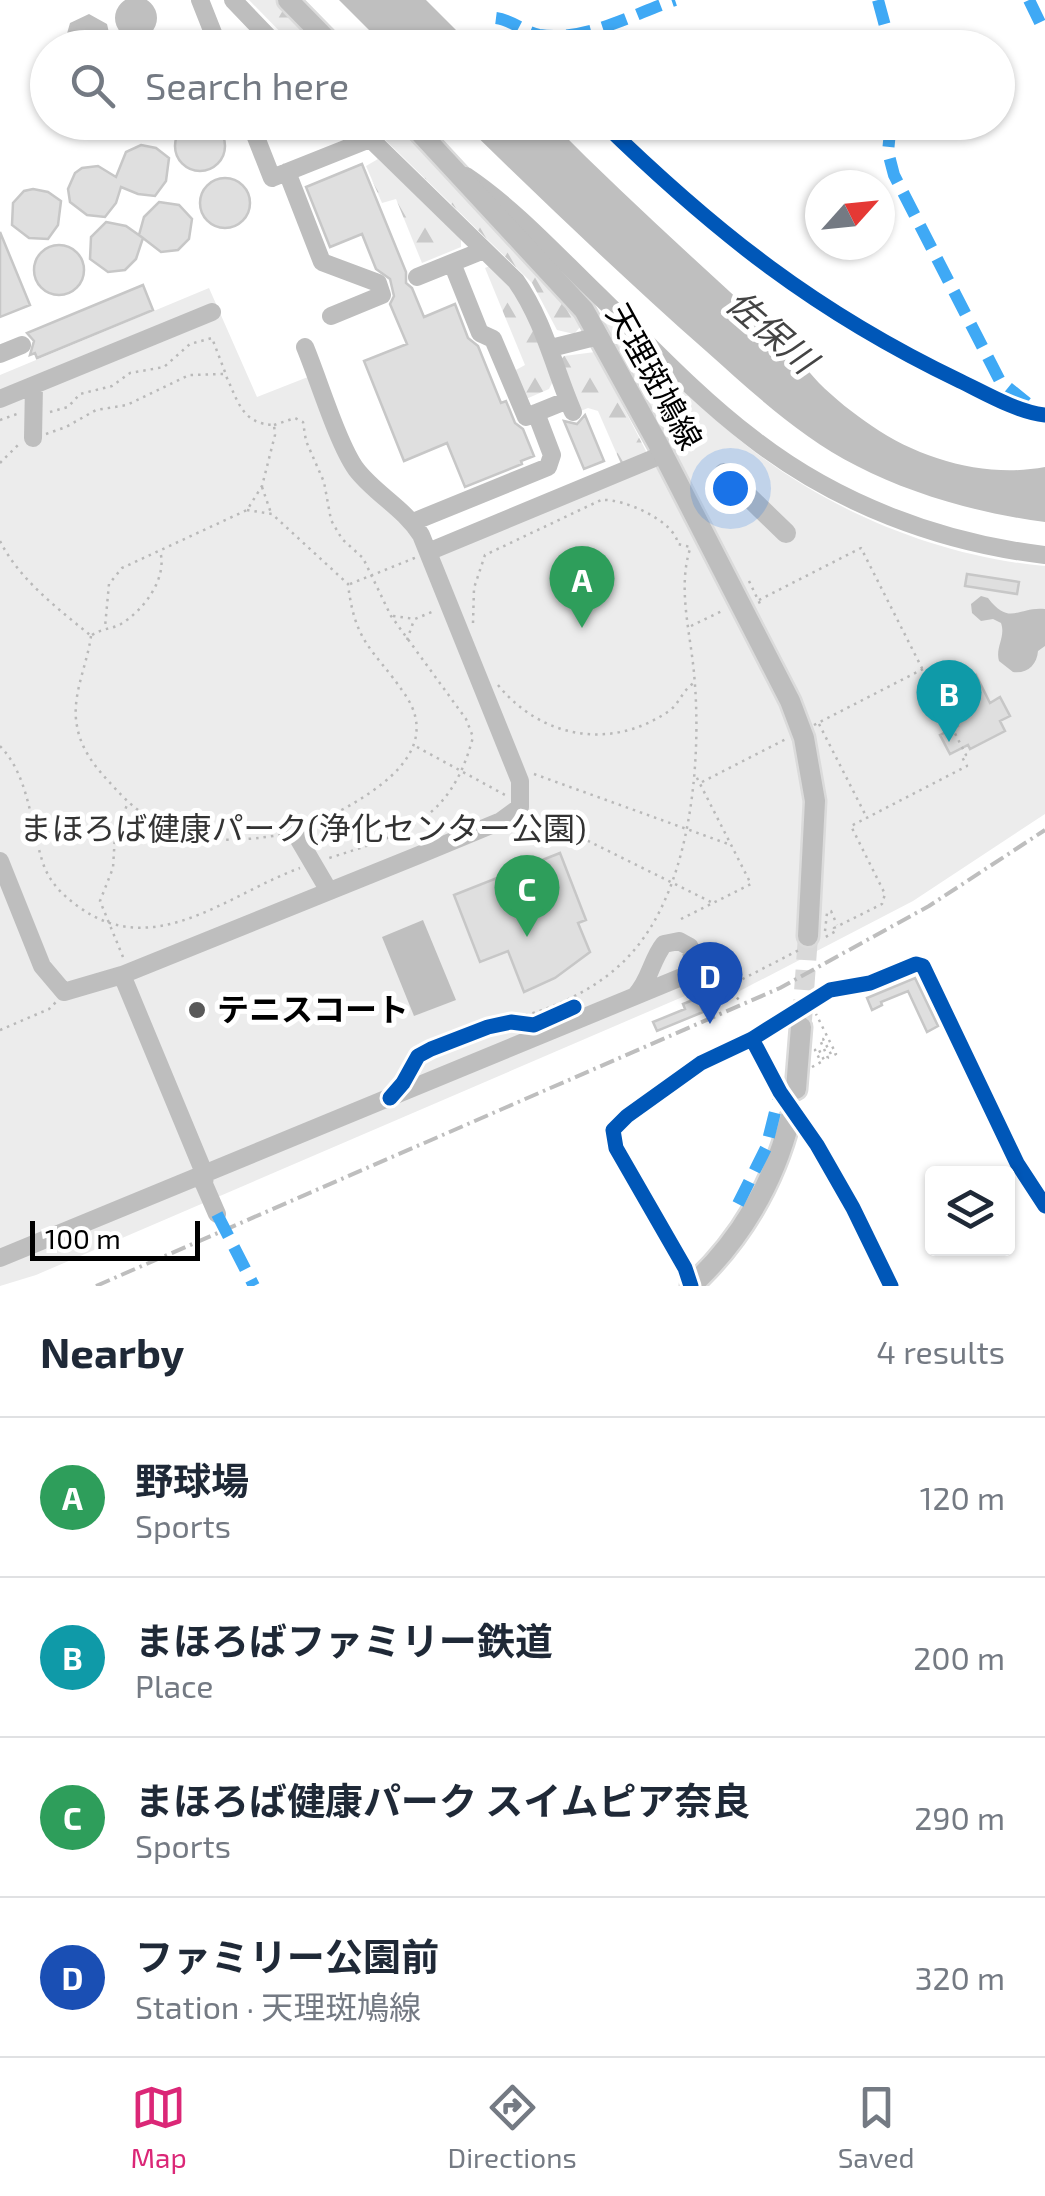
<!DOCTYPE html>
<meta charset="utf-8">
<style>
:root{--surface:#fff;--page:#f2f2f3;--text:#1f2937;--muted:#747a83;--line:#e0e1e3;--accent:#db2777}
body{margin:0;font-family:"Exo 2","Noto Sans JP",sans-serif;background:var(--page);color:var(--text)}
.controls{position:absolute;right:30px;bottom:30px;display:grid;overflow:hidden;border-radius:10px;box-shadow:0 2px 8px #0004}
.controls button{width:90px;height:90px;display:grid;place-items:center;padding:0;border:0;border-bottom:2px solid var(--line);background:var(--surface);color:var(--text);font:50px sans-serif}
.compass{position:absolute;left:805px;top:170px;width:90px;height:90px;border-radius:50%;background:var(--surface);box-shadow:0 2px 8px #0004;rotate:63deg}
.scale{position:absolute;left:30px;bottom:25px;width:170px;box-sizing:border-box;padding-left:10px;border:5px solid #000;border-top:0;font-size:28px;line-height:35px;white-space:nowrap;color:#000;-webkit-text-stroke:8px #fff;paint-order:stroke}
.you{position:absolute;left:730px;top:488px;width:35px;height:35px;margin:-25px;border:8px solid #fff;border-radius:50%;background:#1a73e8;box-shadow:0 0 0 15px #1a73e833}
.badge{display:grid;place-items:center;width:65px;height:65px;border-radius:50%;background:var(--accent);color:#fff;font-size:32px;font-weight:700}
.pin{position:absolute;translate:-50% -82px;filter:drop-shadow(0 2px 5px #0008)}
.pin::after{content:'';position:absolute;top:52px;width:35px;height:30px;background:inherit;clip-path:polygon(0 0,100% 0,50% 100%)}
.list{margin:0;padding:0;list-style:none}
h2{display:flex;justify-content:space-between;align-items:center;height:130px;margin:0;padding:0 40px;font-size:42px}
h2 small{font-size:32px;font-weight:400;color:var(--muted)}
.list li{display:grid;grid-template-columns:65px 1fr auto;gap:30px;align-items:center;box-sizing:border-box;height:160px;padding:0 40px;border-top:2px solid var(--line)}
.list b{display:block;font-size:38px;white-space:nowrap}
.list p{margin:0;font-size:32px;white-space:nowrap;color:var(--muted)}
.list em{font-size:32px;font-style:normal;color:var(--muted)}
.icon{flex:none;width:55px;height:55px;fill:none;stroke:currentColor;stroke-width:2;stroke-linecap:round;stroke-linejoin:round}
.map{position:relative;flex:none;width:1045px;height:1286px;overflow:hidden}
.search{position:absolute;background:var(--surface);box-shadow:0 2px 8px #0004;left:30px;right:30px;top:30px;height:110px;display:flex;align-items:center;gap:25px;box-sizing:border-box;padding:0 35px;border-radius:55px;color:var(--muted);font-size:38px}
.sheet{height:770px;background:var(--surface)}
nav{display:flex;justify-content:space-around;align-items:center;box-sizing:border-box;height:140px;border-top:2px solid var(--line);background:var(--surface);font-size:28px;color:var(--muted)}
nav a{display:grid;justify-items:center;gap:5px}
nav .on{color:var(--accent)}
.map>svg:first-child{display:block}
</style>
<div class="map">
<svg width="1045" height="1286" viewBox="0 0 1045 1286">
<defs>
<pattern id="forest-firs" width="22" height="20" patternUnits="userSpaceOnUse" patternTransform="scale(2.5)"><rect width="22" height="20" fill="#ececec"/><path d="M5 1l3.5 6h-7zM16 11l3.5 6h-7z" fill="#c9c9c9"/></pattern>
</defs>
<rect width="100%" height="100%" fill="#fff"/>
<path fill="url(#forest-firs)" d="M249 0H281L329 47H295Z
M368 123H403L567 306 581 326 574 334 557 330 532 283Z
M378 159 461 238V247L422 263 396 199 382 203 366 166Z
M492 265 521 298 553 381 549 389 526 399 514 371 525 365 485 268Z
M595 352 647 453 622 466 598 411 588 408 578 412 559 362 564 356Z"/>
<path fill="#ececec" d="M209 288 257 397 313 375 350 467 400 515 419 547 671 457 596 318 611 319C657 362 701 411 751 449 833 513 941 557 1045 566V814L913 901 730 996 722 980 36 1275 0 1286V375Z"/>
<path fill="#bfbfbf" d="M115 18a21 21 0 1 1 42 0a21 21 0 1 1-42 0Z
M339 0H426L473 47H386Z
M89 14 107 24 110 37 106 47H70L66 37 70 23Z
M463 123H552C625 197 702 266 779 337 793 351 805 368 819 383 834 398 854 414 872 426 921 460 987 478 1045 467V522C982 514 913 495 857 466 800 437 753 393 706 351 623 278 542 200 463 123Z
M981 596 988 598C1010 627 1018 606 1045 609V646L1038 651C1037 665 1027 674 1013 672L999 661C995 647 1006 637 1001 623L993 619 981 621 972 613 971 604Z
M423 920 456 1000 414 1016 382 937Z"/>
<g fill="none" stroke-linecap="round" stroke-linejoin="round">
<path stroke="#bfbfbf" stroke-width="20" d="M724 473 786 533"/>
</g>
<path fill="#dfdfdf" stroke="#c7c7c7" stroke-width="2.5" d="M175 146a25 25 0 1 1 50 0a25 25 0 1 1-50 0Z
M141 145 156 148 169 158 166 181 155 196 138 194 121 187 116 203 105 217 87 215 70 202 68 189 75 173 82 168 98 166 116 177 126 152Z
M362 164 406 272V283L412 288 424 317 455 304 468 338 478 346 501 403 506 401 515 423 523 429 534 456 521 461 522 464 465 487 447 443 404 461 364 361 407 344 390 304 394 296 390 279 376 269 362 234 330 247 306 187Z
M200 203a25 25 0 1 1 50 0a25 25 0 1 1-50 0Z
M33 189 48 192 61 201 58 225 48 239 29 238 12 225 13 203 24 191Z
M159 202 179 205 192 219 189 239 178 250 161 252 139 235 144 217Z
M106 222 126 226 143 238 136 259 125 270 108 272 90 259 91 237Z
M0 232 30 305 0 317Z
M34 270a25 25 0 1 1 50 0a25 25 0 1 1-50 0Z
M143 285 153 310 37 358 35 353 30 355 34 341 27 333Z
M585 415 604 461 584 469 564 421 577 424Z
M967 574 1019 582 1017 594 965 586Z
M946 668 950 677 961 671 966 680 976 675 990 703 1000 697 1010 716 1000 721 1005 731 970 749 968 745 950 754 940 735 958 726 932 675Z
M560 853 586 920 578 923 590 952 555 978 524 992 508 951 480 962 454 895Z
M915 978 938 1026 927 1032 908 991 881 1002 882 1005 872 1010 867 998Z
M698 998 703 1012 657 1031 653 1022 685 1009 683 1004Z"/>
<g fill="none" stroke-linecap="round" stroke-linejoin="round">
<path stroke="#d9d9d9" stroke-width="20" stroke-dasharray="20 10" stroke-linecap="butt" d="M802 1020 808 936"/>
<g stroke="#dbdbdb" stroke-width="25">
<path id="major" d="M288 0 335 48
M410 122 584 310 658 444 790 701 804 738 815 801 808 936
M796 1089 801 1027
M691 1286C740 1241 774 1183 790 1119"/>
</g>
<path stroke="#b9b9b9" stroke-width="2.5" stroke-dasharray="2.5 5" stroke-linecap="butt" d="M50 412 68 407 80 394 112 386 130 373 164 367 190 344 212 338 225 372
M0 420 17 414
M274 425 295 418 303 422 306 441 324 482 331 520 342 539 363 558 391 616 466 719 473 737C451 822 402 835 326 859
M46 434 66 427 96 410 127 405 189 375 225 374C238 400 241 424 274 425L275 435 262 486 247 510 122 568 109 584 105 627
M0 463 20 443
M262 487 271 513
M247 510 272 514 348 584C355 644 373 648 404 693 451 759 355 804 306 828
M0 541C19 579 57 608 90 635
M749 581 761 606
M350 584 417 557
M759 600 861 548 966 755 962 757 967 766 851 826 885 894 882 904 834 928 836 931 824 938
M393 616 415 619 434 611
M473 623 474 588 485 555 601 500C623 498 675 521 678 544L690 547
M691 626 724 610
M92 635C103 628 112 629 121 624 144 610 168 578 160 551
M91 636C87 666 71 696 77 726 81 750 96 768 112 785 161 841 210 846 280 835
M407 640 414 620
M498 685C541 738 611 751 669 711 680 703 683 689 694 683
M819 724 867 818
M814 725 923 669
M0 746C29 776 30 822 42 860 48 881 62 895 79 907 154 962 230 893 300 868
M417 747 507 796
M534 774 731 845
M702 782 788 738
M534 814 713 903
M681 919 751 884 695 774
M825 931 827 913 831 911 837 925
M123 957 100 901 113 868 115 835 127 805
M729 986 799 950
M732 992 739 1000
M0 1030 49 1009 56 1002
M812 1067 821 1062 815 1050 818 1048 824 1060 828 1058 820 1040 823 1039 832 1056 836 1054 816 1014
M401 1075C429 1023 499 1027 548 1008 581 995 612 977 635 949 692 882 702 757 694 673 690 630 677 586 691 546"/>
<path stroke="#bebebe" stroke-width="18" d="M200 0 219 48
M233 0 279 48
M250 122 272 178 370 139
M353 122 516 281C544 321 554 368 573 412
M287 172 322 262 378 283 382 295 331 316
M466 176C512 207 551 249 591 288 643 338 694 394 752 438 835 503 940 543 1045 555
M452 263 480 333 493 339 526 417 568 400
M417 277 484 250
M551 348 599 336
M0 354 22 345
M0 399 212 312
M33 438 34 385
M413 522 548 467 552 455 536 413
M428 552 664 454
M295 833 329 891
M0 861 42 966 64 992 122 975 419 855 501 821 520 807V781L421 535C404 508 375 494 356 469 338 444 318 378 305 347
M122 975 205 1175 204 1184 217 1214
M752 1039 780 1092 817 1145 853 1208 891 1286
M0 1258 684 976 694 965 690 947 679 941 664 944C651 960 650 981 635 996
M691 1286 685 1268 616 1148 613 1130 627 1116 701 1063 752 1039 830 990 870 983 916 964 923 966 1017 1163 1045 1206"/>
<use href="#major" stroke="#bebebe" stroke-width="20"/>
<path stroke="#bebebe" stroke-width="4" stroke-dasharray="15 5 2.5 5" stroke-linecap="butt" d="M96 1286 780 988 929 906 1045 830"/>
<path stroke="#3fa9f5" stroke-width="12" stroke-dasharray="25 12" stroke-linecap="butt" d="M878 0 891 48
M1029 0 1045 33
M496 18C512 20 524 32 539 35 585 42 633 14 675 0
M891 122 888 152 894 175 1000 381 1027 403
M738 1204 766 1148 780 1092
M217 1214 254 1286"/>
<g stroke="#fff" stroke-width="21">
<path id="cycleway" d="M602 122C716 233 816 312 960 381 985 393 1017 412 1045 415
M752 1039 780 1092 817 1145 853 1208 891 1286
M390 1098 403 1083 418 1056 431 1049 488 1027 511 1022 534 1025 574 1007
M691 1286 685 1268 616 1148 613 1130 627 1116 701 1063 752 1039 830 990 870 983 916 964 923 966 1017 1163 1045 1206"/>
</g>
<use href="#cycleway" stroke="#0057b8" stroke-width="15"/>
</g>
<circle fill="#595959" stroke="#fff" stroke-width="4" cx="197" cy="1010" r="10"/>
<g text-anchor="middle" stroke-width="10" stroke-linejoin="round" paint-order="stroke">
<g font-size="32" fill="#000" stroke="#fff">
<text transform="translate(654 377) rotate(61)" y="11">天理斑鳩線</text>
</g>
<g font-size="32" fill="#333" stroke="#fff">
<text x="303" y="840">まほろば健康パーク(浄化センター公園)</text>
</g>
<g font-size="32" font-weight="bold" fill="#000" stroke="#fff" text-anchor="start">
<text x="217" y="1021">テニスコート</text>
</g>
<g font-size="35" font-style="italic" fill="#444" stroke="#fff">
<text transform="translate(771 332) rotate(41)" y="12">佐保川</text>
</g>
</g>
</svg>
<div class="controls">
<button><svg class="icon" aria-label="layers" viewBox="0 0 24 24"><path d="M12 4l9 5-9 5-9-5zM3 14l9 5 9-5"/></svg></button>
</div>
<svg class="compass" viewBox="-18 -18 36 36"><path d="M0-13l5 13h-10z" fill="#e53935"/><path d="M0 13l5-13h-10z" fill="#747a83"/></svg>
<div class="scale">100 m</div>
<div class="you"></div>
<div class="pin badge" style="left:582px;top:628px;background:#2e9e5b">A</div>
<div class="pin badge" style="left:949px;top:742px;background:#0f9aa8">B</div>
<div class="pin badge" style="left:527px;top:937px;background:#2e9e5b">C</div>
<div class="pin badge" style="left:710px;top:1024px;background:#1a4fb4">D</div>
<div class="search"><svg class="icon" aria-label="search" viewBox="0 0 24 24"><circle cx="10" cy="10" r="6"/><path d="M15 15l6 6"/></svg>Search here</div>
</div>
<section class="sheet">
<h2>Nearby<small>4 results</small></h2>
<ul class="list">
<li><span class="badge" style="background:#2e9e5b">A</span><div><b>野球場</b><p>Sports</p></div><em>120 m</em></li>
<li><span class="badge" style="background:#0f9aa8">B</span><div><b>まほろばファミリー鉄道</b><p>Place</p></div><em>200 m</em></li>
<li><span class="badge" style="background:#2e9e5b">C</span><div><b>まほろば健康パーク スイムピア奈良</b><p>Sports</p></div><em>290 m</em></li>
<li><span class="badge" style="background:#1a4fb4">D</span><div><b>ファミリー公園前</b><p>Station · 天理斑鳩線</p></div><em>320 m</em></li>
</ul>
</section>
<nav>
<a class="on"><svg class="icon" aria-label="map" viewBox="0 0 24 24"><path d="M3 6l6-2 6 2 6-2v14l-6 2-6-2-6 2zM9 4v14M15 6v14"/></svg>Map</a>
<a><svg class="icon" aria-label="directions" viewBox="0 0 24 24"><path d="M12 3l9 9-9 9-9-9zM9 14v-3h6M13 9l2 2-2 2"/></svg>Directions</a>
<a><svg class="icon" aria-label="saved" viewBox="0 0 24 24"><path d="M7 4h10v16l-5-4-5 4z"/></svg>Saved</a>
</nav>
